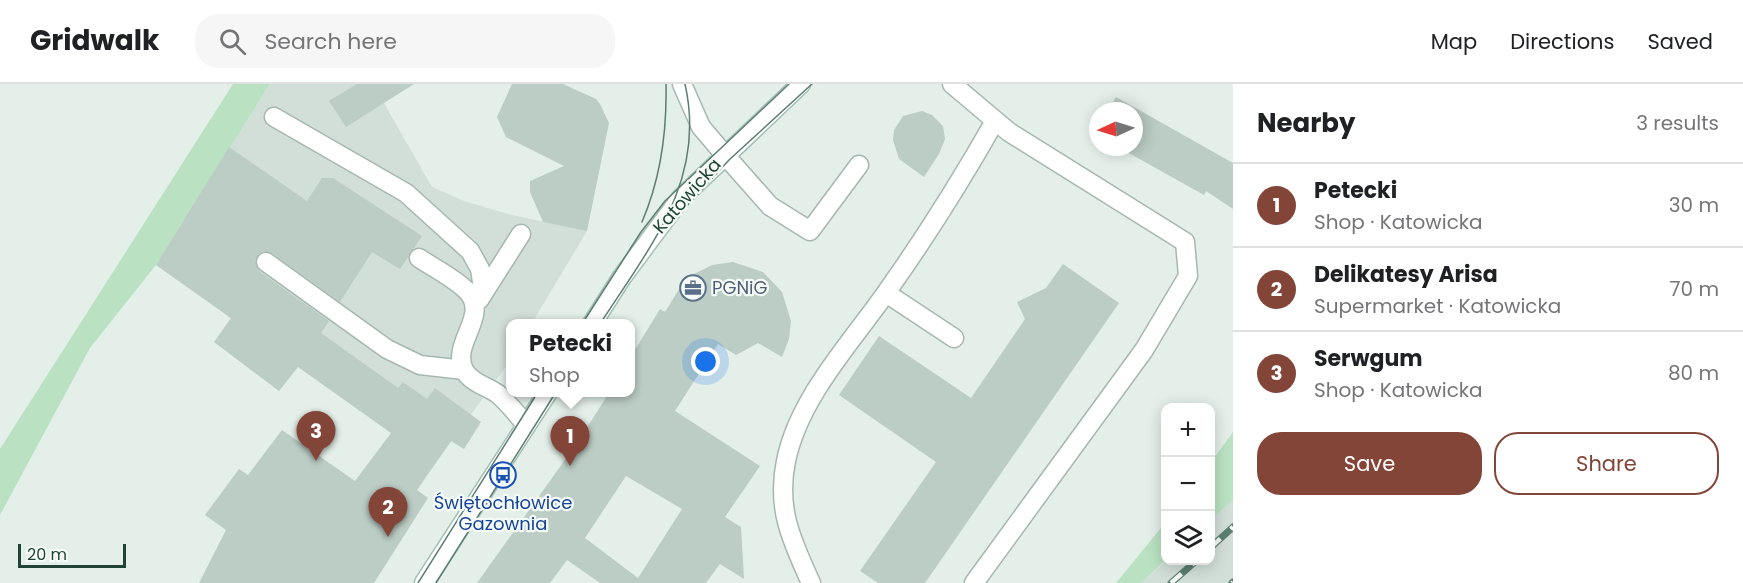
<!DOCTYPE html>
<meta charset="utf-8">
<style>
:root{--surface:#fff;--page:#f6f6f6;--text:#202124;--muted:#757577;--line:#e0e0e0;--accent:#844539}
body{margin:0;font-family:Poppins,sans-serif;background:var(--page);color:var(--text)}
.controls{position:absolute;right:18px;bottom:18px;display:grid;overflow:hidden;border-radius:12px;box-shadow:0 3px 15px #0003}
.controls button{width:54px;height:54px;display:grid;place-items:center;padding:0;border:0;border-bottom:2px solid var(--line);background:var(--surface);color:var(--text);font:30px sans-serif}
.compass{position:absolute;left:1089px;top:18px;width:54px;height:54px;border-radius:50%;background:var(--surface);box-shadow:0 3px 15px #0003;rotate:266deg}
.scale{position:absolute;left:18px;bottom:15px;width:108px;box-sizing:border-box;padding-left:6px;border:3px solid #204338;border-top:0;font-size:16px;line-height:21px;white-space:nowrap;color:#204338;-webkit-text-stroke:4px #f5fbf7;paint-order:stroke}
.you{position:absolute;left:706px;top:278px;width:21px;height:21px;margin:-15px;border:4px solid #fff;border-radius:50%;background:#1a73e8;box-shadow:0 0 0 9px #1a73e833}
.badge{display:grid;place-items:center;width:39px;height:39px;border-radius:50%;background:var(--accent);color:#fff;font-size:20px;font-weight:700}
.pin{position:absolute;translate:-50% -50px;filter:drop-shadow(0 2px 3px #0008)}
.pin::after{content:'';position:absolute;top:32px;width:21px;height:18px;background:inherit;clip-path:polygon(0 0,100% 0,50% 100%)}
.popup{position:absolute;left:506px;top:235px;width:129px;height:78px;box-sizing:border-box;display:grid;place-content:center;border-radius:12px;background:var(--surface);filter:drop-shadow(0 2px 4px #0005);font-size:20px;white-space:nowrap;color:var(--muted)}
.popup b{font-size:22px;color:var(--text)}
.popup::after{content:'';position:absolute;left:50%;top:100%;margin-left:-12px;border:12px solid transparent;border-top-color:var(--surface)}
.list{margin:0;padding:0;list-style:none}
h2{display:flex;justify-content:space-between;align-items:center;height:78px;margin:0;padding:0 24px;font-size:26px}
h2 small{font-size:20px;font-weight:400;color:var(--muted)}
.list li{display:grid;grid-template-columns:39px 1fr auto;gap:18px;align-items:center;box-sizing:border-box;height:84px;padding:0 24px;border-top:2px solid var(--line)}
.list b{display:block;font-size:22px;white-space:nowrap}
.list p{margin:0;font-size:20px;white-space:nowrap;color:var(--muted)}
.list em{font-size:20px;font-style:normal;color:var(--muted)}
.actions{display:flex;gap:12px;padding:18px 24px}
.actions a{flex:1;padding:14px 0;border:2px solid var(--accent);border-radius:24px;text-align:center;font-size:21px;color:var(--accent)}
.actions .main{background:var(--accent);color:#fff}
.icon{flex:none;width:33px;height:33px;fill:none;stroke:currentColor;stroke-width:2;stroke-linecap:round;stroke-linejoin:round}
.map{position:relative;flex:none;width:1233px;height:499px;overflow:hidden}
header{display:flex;align-items:center;gap:36px;box-sizing:border-box;height:84px;padding:0 30px;background:var(--surface);border-bottom:2px solid var(--line)}
header strong{font-size:28px}
nav{display:flex;gap:33px;margin-inline-start:auto;font-size:21px}
.search{width:420px;height:54px;background:var(--page);display:flex;align-items:center;gap:15px;box-sizing:border-box;padding:0 21px;border-radius:24px;color:var(--muted);font-size:22px}
main{display:flex}
aside{flex:1;background:var(--surface)}
.map>svg:first-child{display:block}
</style>
<header>
<strong>Gridwalk</strong>
<div class="search"><svg class="icon" aria-label="search" viewBox="0 0 24 24"><circle cx="10" cy="10" r="6"/><path d="M15 15l6 6"/></svg>Search here</div>
<nav><a>Map</a><a>Directions</a><a>Saved</a></nav>
</header>
<main>
<div class="map">
<svg width="1233" height="499" viewBox="0 0 1233 499">
<rect width="100%" height="100%" fill="#e4efe9"/>
<path fill="#d2dfd8" d="M270 0H373L432 103 464 117 512 131 587 147 532 239 510 240V277L435 380 156 181Z
M1233 416V499H1141L1166 477 1210 476 1211 436Z"/>
<path fill="#bae2c2" d="M233 0H270L156 181 90 264 0 431V365Z
M1233 348V416L1211 436V378Z
M1165 439 1166 476 1141 499H1116Z"/>
<path fill="#bbcdc5" fill-rule="evenodd" d="M357 0H414L346 43 329 17Z
M512 0H563L596 15 600 20 609 39 587 147 543 138 530 108V97L564 82 506 53 497 33Z
M1116 13 1233 79V125L1206 107 1204 111 1118 63H1134V27H1108Z
M922 27 932 31 943 42 945 55 939 70 924 93 899 75 893 56 894 46 903 32Z
M229 63 307 117 322 94H333L422 152 400 185 372 168 340 218 272 169 262 168 255 176 259 187 329 237 321 249 398 304 403 298 427 315 435 304 481 338 464 365 451 357 417 406 428 414 374 499H199L226 446 205 431 239 385 248 391 282 346 355 397 391 349 298 283 279 307 214 258 231 234 156 181Z
M733 178 763 188 782 208 791 237 789 255 782 273 758 259 736 271 718 260 675 327 760 382 725 433 741 443 744 495 720 480 706 499H600L567 476 550 499H477L577 359 609 309H630V274L660 225 665 228 681 202 694 190 712 181ZM626 392 682 425 638 494 585 454Z
M1063 180 1119 219 925 499H878L860 487 936 378 839 311 879 252 971 314 1025 235 1017 218 1046 204Z"/>
<g fill="none" stroke-linecap="round" stroke-linejoin="round">
<g stroke="#a5b8b0" stroke-width="21">
<path id="lane" d="M952 0 1009 48 1185 158 1188 192 1144 266 974 499
M274 33 406 109 470 167 480 185 482 198 480 215
M724 70 770 122 810 147 859 81
M419 174C434 184 452 193 465 205 493 230 450 258 464 286 471 299 487 302 498 310 508 319 518 331 526 341
M266 178 387 265 420 281 464 286
M886 209 954 254
M481 213 521 150
M811 499C792 457 776 425 786 377 799 313 852 258 888 206 927 151 962 95 995 37"/>
</g>
<g stroke="#a5b8b0" stroke-width="21">
<path id="street" d="M682 0 701 43 724 70"/>
</g>
<g stroke="#a3bfb4" stroke-width="21">
<path id="secondary" d="M592 240 622 193 681 114 801 0
M424 499 548 308"/>
</g>
<use href="#lane" stroke="#fff" stroke-width="18"/>
<use href="#street" stroke="#fff" stroke-width="18"/>
<use href="#secondary" stroke="#fff" stroke-width="18"/>
<path stroke="#5b7e73" stroke-width="1.5" d="M642 138C661 94 667 48 666 0
M669 141 729 76 812 0
M582 240 641 148 665 117 789 0
M600 240C649 164 707 96 685 0
M418 499 538 308
M436 499 556 308"/>
<g stroke="#5b7e73" stroke-width="7">
<path id="rail" d="M1210 464 1233 443
M1171 499 1197 476
M1232 499 1233 498"/>
</g>
<use href="#rail" stroke="#f5fbf7" stroke-width="4.5" stroke-dasharray="14" stroke-linecap="butt"/>
</g>
<defs>
<g id="office-ring" transform="scale(1.35)"><circle r="9.5" fill="#f5fbf7" stroke="#5c6f8a" stroke-width="1.5"/><path d="M-6-3h4V-5.5h4V-3h4V5H-6ZM-1-4.5V-3h2v-1.5ZM-6 0V1H6V0Z" fill="#5c6f8a"/></g>
<g id="bus-ring" transform="scale(1.35)"><circle r="9.5" fill="#f5fbf7" stroke="#1a4fb4" stroke-width="1.5"/><path d="M-5-6H5V4H4V6H2V4H-2V6H-4V4H-5ZM-3.5-4V0h7V-4ZM-3.5 1.2v1.5H-2V1.2ZM2 1.2v1.5H3.5V1.2Z" fill="#1a4fb4"/></g>
</defs>
<g fill-rule="evenodd">
<use href="#office-ring" x="693" y="204"/>
<use href="#bus-ring" x="503" y="391"/>
</g>
<g text-anchor="middle" stroke-width="4.5" stroke-linejoin="round" paint-order="stroke">
<g font-size="18" fill="#204338" stroke="#f5fbf7">
<text transform="translate(687 112) rotate(-49)" y="6">Katowicka</text>
</g>
<g font-size="18" fill="#4e5e75" stroke="#f5fbf7" text-anchor="start">
<text x="712" y="210">PGNiG</text>
</g>
<g font-size="18" fill="#164399" stroke="#f5fbf7">
<text x="503" y="425">Świętochłowice<tspan x="503" dy="21">Gazownia</tspan></text>
</g>
</g>
</svg>
<div class="controls">
<button>+</button>
<button>−</button>
<button><svg class="icon" aria-label="layers" viewBox="0 0 24 24"><path d="M12 4l9 5-9 5-9-5zM3 14l9 5 9-5"/></svg></button>
</div>
<svg class="compass" viewBox="-18 -18 36 36"><path d="M0-13l5 13h-10z" fill="#e53935"/><path d="M0 13l5-13h-10z" fill="#757577"/></svg>
<div class="scale">20 m</div>
<div class="you"></div>
<div class="pin badge" style="left:570px;top:382px">1</div>
<div class="popup"><b>Petecki</b>Shop</div>
<div class="pin badge" style="left:388px;top:453px">2</div>
<div class="pin badge" style="left:316px;top:377px">3</div>
</div>
<aside>
<h2>Nearby<small>3 results</small></h2>
<ul class="list">
<li><span class="badge">1</span><div><b>Petecki</b><p>Shop · Katowicka</p></div><em>30 m</em></li>
<li><span class="badge">2</span><div><b>Delikatesy Arisa</b><p>Supermarket · Katowicka</p></div><em>70 m</em></li>
<li><span class="badge">3</span><div><b>Serwgum</b><p>Shop · Katowicka</p></div><em>80 m</em></li>
</ul>
<div class="actions"><a class="main">Save</a><a>Share</a></div>
</aside>
</main>
